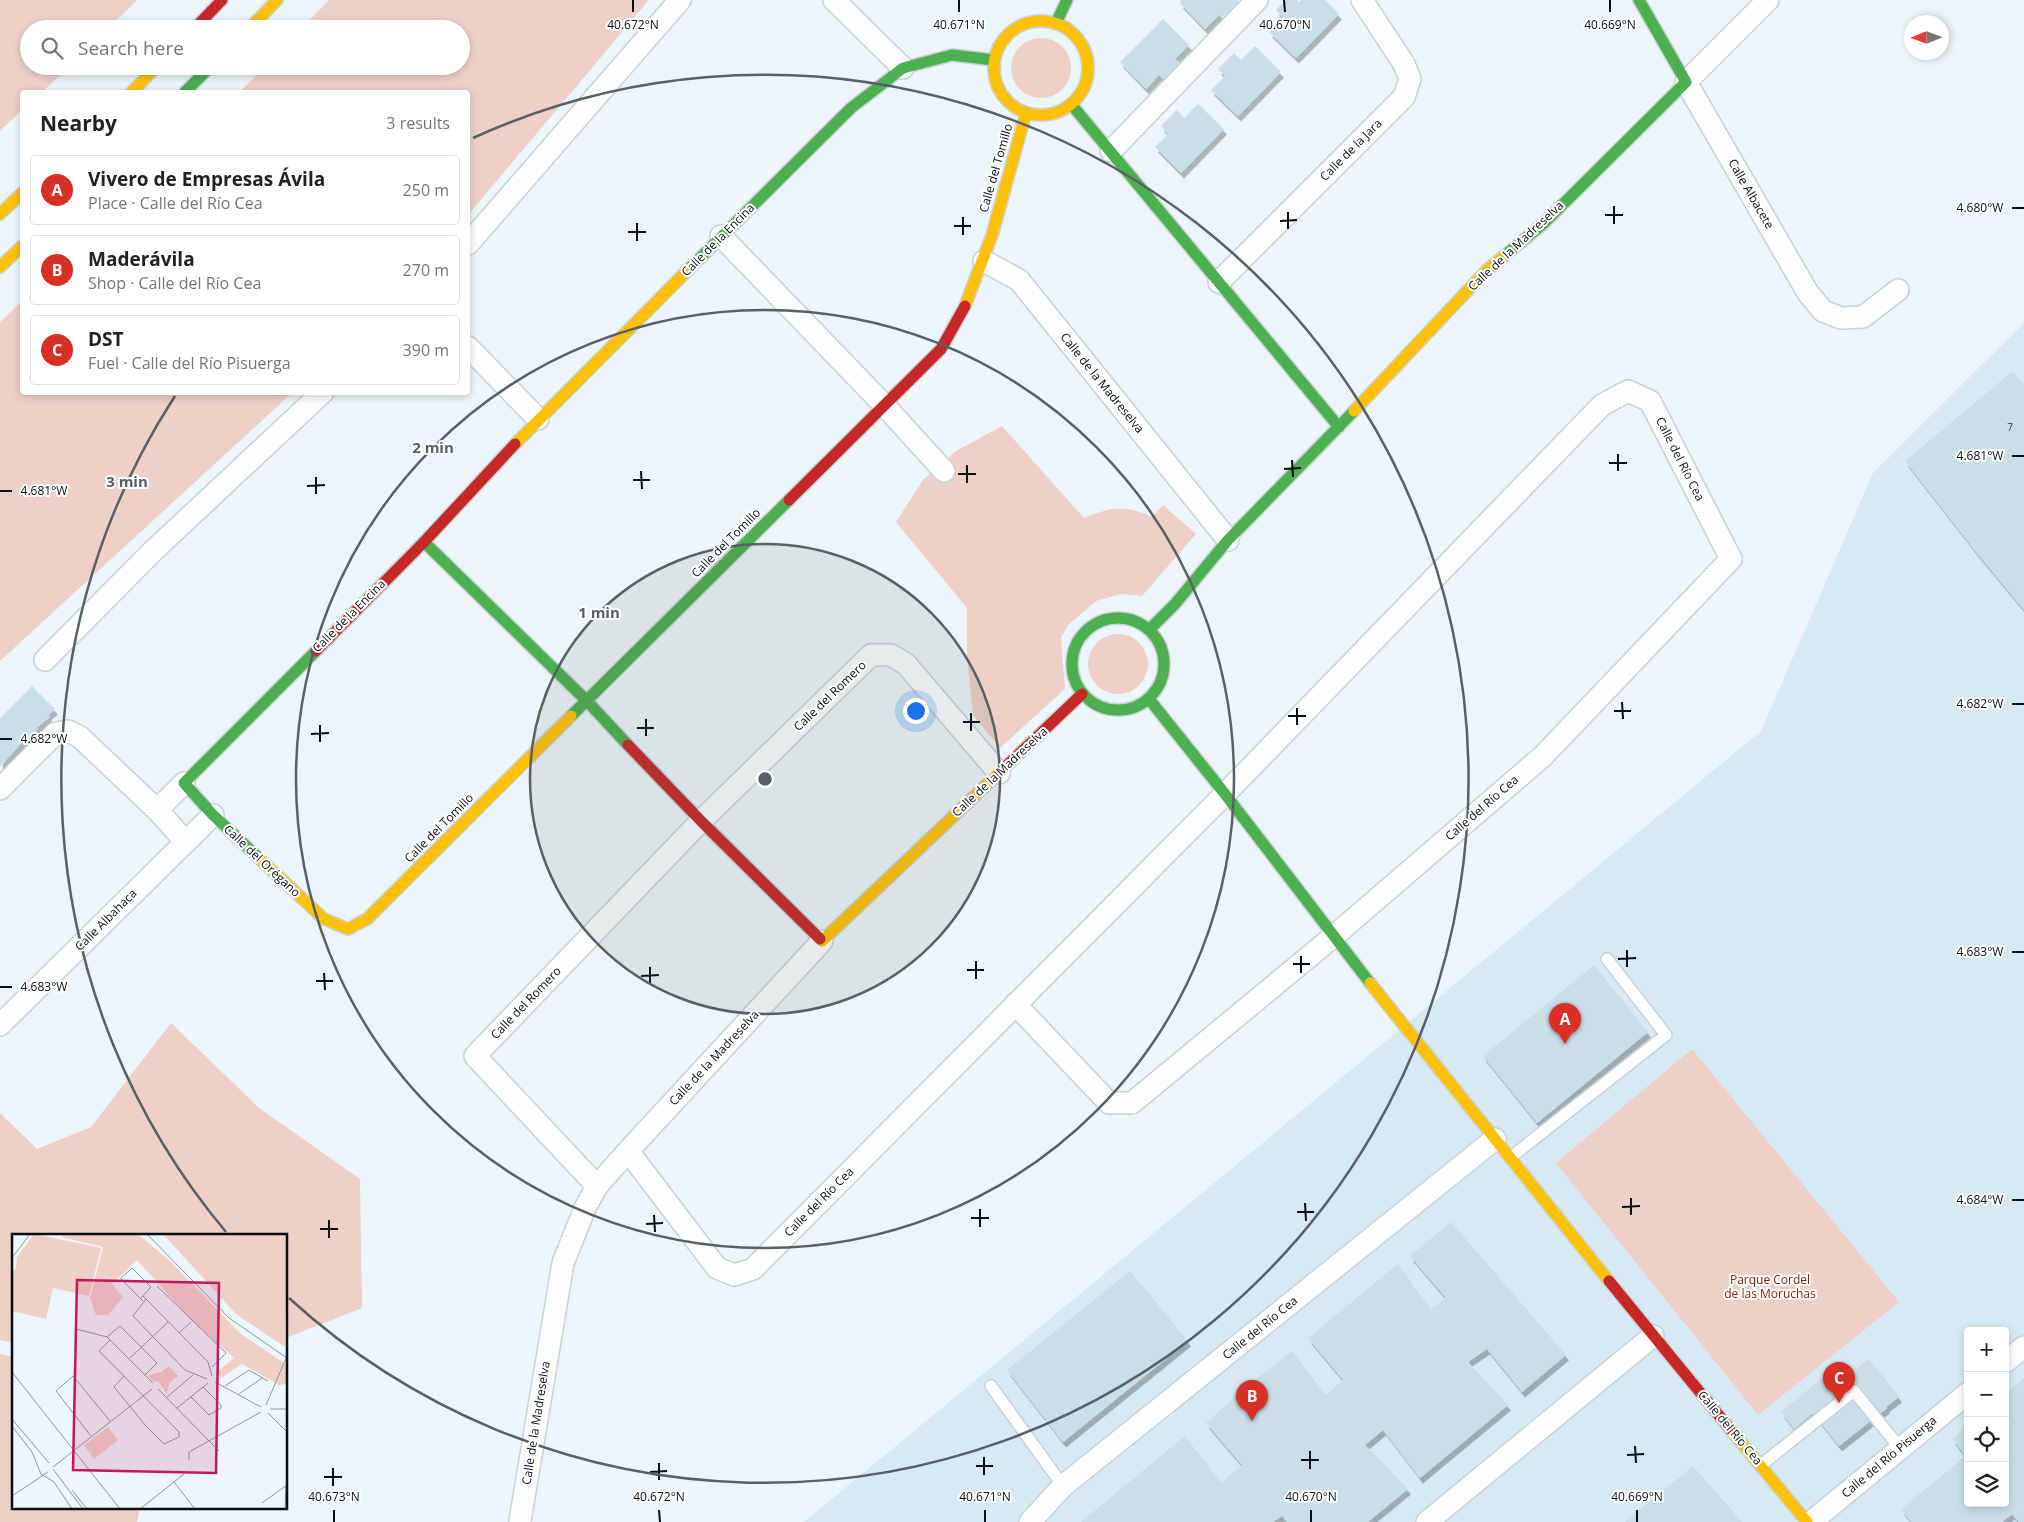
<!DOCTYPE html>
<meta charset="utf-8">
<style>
:root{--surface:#fff;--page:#f2f2f2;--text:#222;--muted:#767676;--line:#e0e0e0;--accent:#d93025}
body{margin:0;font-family:"Open Sans",sans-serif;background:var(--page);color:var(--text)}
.controls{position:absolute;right:15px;bottom:15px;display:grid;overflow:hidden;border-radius:5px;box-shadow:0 2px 8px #0003}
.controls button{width:45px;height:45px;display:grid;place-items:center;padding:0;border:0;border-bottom:1px solid var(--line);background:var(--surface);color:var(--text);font:25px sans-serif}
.compass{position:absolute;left:1904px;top:15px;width:45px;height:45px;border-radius:50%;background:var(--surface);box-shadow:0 2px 8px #0003;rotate:269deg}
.you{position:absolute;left:915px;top:710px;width:18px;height:18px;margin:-12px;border:4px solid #fff;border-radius:50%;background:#1a73e8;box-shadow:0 0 0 8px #1a73e833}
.badge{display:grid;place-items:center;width:32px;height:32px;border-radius:50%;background:var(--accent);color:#fff;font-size:16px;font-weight:700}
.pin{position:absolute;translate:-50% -41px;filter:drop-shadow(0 1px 2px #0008)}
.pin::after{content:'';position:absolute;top:26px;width:18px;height:15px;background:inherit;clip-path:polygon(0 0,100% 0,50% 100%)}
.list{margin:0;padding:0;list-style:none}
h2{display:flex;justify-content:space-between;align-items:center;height:65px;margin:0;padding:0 20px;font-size:21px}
h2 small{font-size:16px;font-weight:400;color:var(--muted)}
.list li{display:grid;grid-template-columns:32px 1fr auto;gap:15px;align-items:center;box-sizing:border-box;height:70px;margin:0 10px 10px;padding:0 10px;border:1px solid var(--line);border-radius:5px}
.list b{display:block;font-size:19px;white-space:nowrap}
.list p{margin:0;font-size:16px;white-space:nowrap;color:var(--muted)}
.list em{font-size:16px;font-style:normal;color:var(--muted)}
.icon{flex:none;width:28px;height:28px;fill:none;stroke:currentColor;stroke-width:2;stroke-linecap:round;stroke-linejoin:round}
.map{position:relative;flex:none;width:2024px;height:1522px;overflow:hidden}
.search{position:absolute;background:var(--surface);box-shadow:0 2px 8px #0003;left:20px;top:20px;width:450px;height:55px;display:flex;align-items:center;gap:12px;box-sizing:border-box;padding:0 18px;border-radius:28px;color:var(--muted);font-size:19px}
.panel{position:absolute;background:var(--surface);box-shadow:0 2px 8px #0003;left:20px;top:90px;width:450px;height:305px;border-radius:5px}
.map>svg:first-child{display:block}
</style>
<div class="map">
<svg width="2024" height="1522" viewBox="0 0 2024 1522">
<defs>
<filter id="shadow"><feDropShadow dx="3" dy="5.5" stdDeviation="0" flood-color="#0004"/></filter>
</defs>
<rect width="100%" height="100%" fill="#ecf5f9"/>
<path fill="#d7eaf3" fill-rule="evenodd" d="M2024 323V1522H804L1761 731 1873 473ZM1968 1331H2005V1503H1968Z"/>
<path fill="#eed0c9" d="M0 0H137L108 29H29V66H70L42 92H22V110L0 131Z
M329 0H649L468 215V92H240L265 66H461V29H301Z
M1011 68a30 30 0 1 1 60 0a30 30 0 1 1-60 0Z
M22 301V392L292 393 0 661V322Z
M1002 426 1084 518C1111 507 1125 505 1152 517L1163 505 1196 534 1142 596 1121 594 1096 601 1068 625 1061 638 1065 689 1000 748 973 715 967 658V608L896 522 923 480 956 451Z
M1088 664a30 30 0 1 1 60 0a30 30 0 1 1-60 0Z
M171 1023 259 1108 360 1179 362 1308 286 1338V1236H14V1343L0 1340V1113L37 1149 91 1127Z
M1692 1049 1899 1302 1758 1415 1556 1163Z
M0 1354 14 1357V1508H140L137 1522H0Z"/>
<path fill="#cadee7" filter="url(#shadow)" d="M1182 0H1237L1243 6 1227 22 1219 15 1205 29 1180 3Z
M1286 0H1297L1299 2 1301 0H1325L1339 14 1296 58 1269 32 1283 18 1276 10Z
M1163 19 1189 45 1175 59 1183 66 1167 82 1159 75 1146 89 1120 62Z
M1255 46 1281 72 1238 116 1211 90 1225 76 1218 69 1234 53 1241 60Z
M1198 104 1224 129 1181 173 1155 147 1168 134 1161 126 1177 110 1184 118Z
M2013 371 2024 384V610L1976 552 1905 461Z
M32 686 55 709 48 715 50 717 36 728 38 729 24 743 23 741 0 767V718Z
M1594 965 1648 1032 1537 1123 1483 1056Z
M1451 1222 1566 1355 1522 1392 1487 1349 1468 1362 1508 1405 1420 1478 1383 1430 1365 1445 1408 1489 1368 1522H1287L1282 1516 1273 1522H1081L1185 1436 1221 1483 1242 1465 1206 1423 1247 1386 1292 1351 1326 1395 1343 1380 1308 1338 1398 1264 1431 1309 1446 1298 1410 1256Z
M1130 1271 1188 1341 1063 1442 1007 1370Z
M1869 1359 1899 1397 1886 1407 1887 1408 1839 1446 1813 1413 1794 1429 1781 1412 1826 1375 1837 1388 1857 1372 1855 1370Z
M2024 1378V1522H2019L2012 1514 2002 1522H1911L1901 1509 1966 1456 1952 1439 1968 1425V1503H2005V1394Z
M1693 1466 1742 1522H1625Z"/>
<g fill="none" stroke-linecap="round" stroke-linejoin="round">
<g stroke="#c9d2d6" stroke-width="14">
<path id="lane" d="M1511 1157 1666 1035 1607 959
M991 1386 1063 1486
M1761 1465 1854 1391 1900 1448"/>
</g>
<g stroke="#c9d2d6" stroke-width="24">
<path id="street" d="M834 0 903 68
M1768 0 1686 82 1808 293 1823 311 1841 318 1863 317 1898 290
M1111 151 1257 0
M721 236 884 405 944 471
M468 244 680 0
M984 261 1019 280 1228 540
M1219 282 1404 97 1410 79 1404 64 1362 0
M468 347 538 419
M45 660 152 552 323 392
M0 789 56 733 68 731 80 737 157 810 186 842
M157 810 184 783
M0 1025 213 815
M628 1151 717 1268 734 1275 753 1269 1225 794 1602 405 1628 391 1650 401 1731 559 1543 756 1334 936 1132 1103H1109L1015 1004
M597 1186 475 1056 701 821 871 655H891L906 664 999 773
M2005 1362 2024 1347
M520 1521 563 1263 585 1208 597 1186 628 1151 822 941
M1030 1522 1063 1486 1495 1139
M1427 1522 1653 1336
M1811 1522 1968 1393"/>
</g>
<g stroke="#c9d2d6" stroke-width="14">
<path id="fast" d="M1056 23 1067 0
M185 92 211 66
M1071 104 1339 427
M1504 256 1543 224 1686 82 1639 0
M686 272 851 108 903 68 952 55 994 60
M424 542 587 701 628 745
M1072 664a46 46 0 1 1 92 0a46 46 0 1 1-92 0Z
M1149 630 1175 604 1228 540 1354 411
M1149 699 1225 794 1370 983
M571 716 789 500
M260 859 213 815 184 783 316 651"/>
</g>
<g stroke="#c9d2d6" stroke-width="14">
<path id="slow" d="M994 68a47 47 0 1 1 94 0a47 47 0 1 1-94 0Z
M249 29 277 0
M132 92 157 66
M0 214 22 193
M0 267 22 246
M965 306 992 235 1026 113
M1354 411 1487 270 1504 256
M515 444 686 272
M260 859 324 919 348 929 367 919 571 716
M820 939 822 941 1000 772
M1370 983 1609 1281
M1730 1429 1807 1522"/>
</g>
<g stroke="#c9d2d6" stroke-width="14">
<path id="jam" d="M194 29 222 0
M789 500 941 349 965 306
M316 651 424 542 515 444
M628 745 701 821 820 939
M1000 772 1082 694
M1609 1281 1730 1429"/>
</g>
<use href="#lane" stroke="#fcfefe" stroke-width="11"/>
<use href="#street" stroke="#fcfefe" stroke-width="21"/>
<use href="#fast" stroke="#4caf50" stroke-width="11"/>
<use href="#slow" stroke="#ffc107" stroke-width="11"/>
<use href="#jam" stroke="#c62828" stroke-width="11"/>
</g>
<path fill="none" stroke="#070f13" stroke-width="2" d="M633 0V12M959 0V12M1284 0 1285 12M1610 0V12M1614 206V224M2012 208H2024M1288 212V229M1605 215H1623M963 217V235M1280 221 1297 220M637 223V241M954 226H971M628 232H646M1618 454V471M2012 456H2024M1292 460 1293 477M1609 463H1627M967 465V483M1284 469 1301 468M641 471 642 489M958 474H976M316 477V494M633 480H650M307 486 325 485M0 491H12M1622 702 1623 719M2012 704H2024M1297 708V725M1614 711H1631M971 713V731M1288 716H1306M646 719V736M963 722H980M320 725V742M637 728H654M311 734 329 733M0 739H12M1627 950V967M2012 952H2024M1301 956V973M1618 959 1636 958M976 961V979M1293 964H1310M650 967V984M967 970H984M324 973 325 990M641 976 659 975M316 981H333M0 987H12M1631 1198V1215M2012 1200H2024M1305 1203 1306 1221M1622 1207 1640 1206M980 1209V1227M1297 1212H1314M654 1215 655 1232M971 1218H989M329 1220V1238M646 1224 663 1223M320 1229H338M1635 1446 1636 1463M1310 1451V1469M1627 1455 1644 1454M984 1457V1475M1301 1460H1319M659 1463V1480M976 1466H993M333 1468V1486M650 1472 667 1471M324 1477H342M334 1510V1522M659 1510 660 1522M985 1510V1522M1311 1510V1522M1637 1510V1522"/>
<circle cx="765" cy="779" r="235" fill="#576064" fill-opacity=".12"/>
<g fill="none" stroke="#576064" stroke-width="2.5">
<circle cx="765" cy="779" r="235"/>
<circle cx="765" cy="779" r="469"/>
<path d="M226 1232A704 704 0 0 1 175 396M473 138A704 704 0 1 1 289 1298"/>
</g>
<g text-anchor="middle" stroke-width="4" stroke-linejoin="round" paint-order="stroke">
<g font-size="10" fill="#384348">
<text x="2010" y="431">7</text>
</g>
<g font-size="12" fill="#070f13" stroke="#fff">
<text transform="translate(1351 150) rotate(-45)" y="4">Calle de la Jara</text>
<text transform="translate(996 168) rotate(-74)" y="4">Calle del Tomillo</text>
<text transform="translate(1751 194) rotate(60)" y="4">Calle Albacete</text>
<text transform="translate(718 240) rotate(-45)" y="4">Calle de la Encina</text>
<text transform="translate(1516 246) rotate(-43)" y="4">Calle de la Madreselva</text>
<text transform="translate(1102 383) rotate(51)" y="4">Calle de la Madreselva</text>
<text transform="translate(1680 459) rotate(63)" y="4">Calle del Río Cea</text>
<text transform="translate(726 543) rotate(-45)" y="4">Calle del Tomillo</text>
<text transform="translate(349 616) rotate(-45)" y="4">Calle de la Encina</text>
<text transform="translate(830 696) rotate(-44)" y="4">Calle del Romero</text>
<text transform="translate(1000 772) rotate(-43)" y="4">Calle de la Madreselva</text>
<text transform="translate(1482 808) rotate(-41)" y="4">Calle del Río Cea</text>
<text transform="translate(439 828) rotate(-45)" y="4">Calle del Tomillo</text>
<text transform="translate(262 861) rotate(43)" y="4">Calle del Orégano</text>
<text transform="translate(106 920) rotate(-45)" y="4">Calle Albahaca</text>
<text transform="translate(526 1003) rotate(-46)" y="4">Calle del Romero</text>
<text transform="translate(714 1058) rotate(-47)" y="4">Calle de la Madreselva</text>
<text transform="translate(819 1202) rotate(-45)" y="4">Calle del Río Cea</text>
<text transform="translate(1260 1328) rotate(-39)" y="4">Calle del Río Cea</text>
<text transform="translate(536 1423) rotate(-81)" y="4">Calle de la Madreselva</text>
<text transform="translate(1730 1428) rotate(50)" y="4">Calle del Río Cea</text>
<text transform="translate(1889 1457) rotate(-40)" y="4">Calle del Río Pisuerga</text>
</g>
<g font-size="12" fill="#8a1d00" stroke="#fff">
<text x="1770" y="1284">Parque Cordel<tspan x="1770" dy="14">de las Moruchas</tspan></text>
</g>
</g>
<g transform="translate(12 1234)">
<rect width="275" height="275" fill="#ecf5f9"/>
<path d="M22 0 89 14 77 62 41 54 34 85 0 77V37L4 35 5 23ZM51 0H126L158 27 229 100 275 131V150L267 151 230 130 209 144 205 138 222 124 180 87 125 26 100 50 111 63 96 81H84L78 64 91 13 50 3ZM151 0H275L273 113 224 80ZM157 132 166 142 157 149 155 160 147 148 141 147 136 141 149 138ZM96 193 106 206 82 225 72 211Z" fill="#eed0c9"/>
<path fill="none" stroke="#90999d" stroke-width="1" d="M135 0 217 84 275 124M0 24 18 0M145 52 214 119 200 133M131 62 196 128 200 142M128 65 139 53 120 34 109 44V45L131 67M134 65 121 82 173 136 195 145M64 95 95 103 141 149M167 99 179 88M95 103 108 92 145 129 133 141M98 106 87 117 167 198V203L152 210 134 192 102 153 112 142M118 124 156 88M0 138 108 275M203 148 249 173M213 152 237 136 256 147M146 155 207 217M227 160 250 144M155 163 181 141M179 163 197 181 209 174V171L191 153M254 171 275 122M165 174 196 149M258 175H275M256 179 275 198M0 185 37 229M0 192 20 218 29 240 42 248 60 275M79 202 44 157 61 142 98 187M177 226V218L249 178M41 233 140 155M41 235 71 275M162 248 183 275M60 256 75 275M0 262 36 238M250 269 275 251M128 275 172 240M273 275 274 252"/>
<path fill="#c2185b" fill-opacity="0.15" stroke="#c2185b" stroke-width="2.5" d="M65 46 207 49 204 239 61 236Z"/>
<rect width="275" height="275" fill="none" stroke="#070f13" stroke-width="2.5"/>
</g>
<g font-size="12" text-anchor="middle" fill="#070f13" stroke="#fff" stroke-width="4" stroke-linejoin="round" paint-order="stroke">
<text x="633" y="29">40.672°N</text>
<text x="959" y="29">40.671°N</text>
<text x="1285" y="29">40.670°N</text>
<text x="1610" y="29">40.669°N</text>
<text x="1980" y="212">4.680°W</text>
<text x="1980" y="460">4.681°W</text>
<text x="44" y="495">4.681°W</text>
<text x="1980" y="708">4.682°W</text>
<text x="44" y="743">4.682°W</text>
<text x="1980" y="956">4.683°W</text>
<text x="44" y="991">4.683°W</text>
<text x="1980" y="1204">4.684°W</text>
<text x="334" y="1501">40.673°N</text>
<text x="659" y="1501">40.672°N</text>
<text x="985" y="1501">40.671°N</text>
<text x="1311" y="1501">40.670°N</text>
<text x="1637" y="1501">40.669°N</text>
</g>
<circle cx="765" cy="779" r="8" fill="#576064" stroke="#fff" stroke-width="2.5"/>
<g font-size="15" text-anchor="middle" font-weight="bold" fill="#576064" stroke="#fff" stroke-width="4" stroke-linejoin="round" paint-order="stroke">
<text x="433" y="453">2 min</text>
<text x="127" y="487">3 min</text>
<text x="599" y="618">1 min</text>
</g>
</svg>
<div class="controls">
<button>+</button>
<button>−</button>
<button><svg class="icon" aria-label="locate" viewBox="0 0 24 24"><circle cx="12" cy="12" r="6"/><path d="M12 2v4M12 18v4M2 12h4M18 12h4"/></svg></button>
<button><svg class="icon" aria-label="layers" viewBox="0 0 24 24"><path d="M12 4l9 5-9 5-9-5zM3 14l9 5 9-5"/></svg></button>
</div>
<svg class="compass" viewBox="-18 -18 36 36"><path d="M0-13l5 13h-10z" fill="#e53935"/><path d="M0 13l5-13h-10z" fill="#767676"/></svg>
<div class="you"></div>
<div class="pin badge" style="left:1565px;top:1044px">A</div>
<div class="pin badge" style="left:1252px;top:1421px">B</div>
<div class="pin badge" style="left:1839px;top:1403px">C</div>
<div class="search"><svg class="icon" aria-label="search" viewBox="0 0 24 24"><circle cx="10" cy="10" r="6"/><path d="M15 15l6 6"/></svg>Search here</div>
<section class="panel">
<h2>Nearby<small>3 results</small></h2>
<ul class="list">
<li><span class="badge">A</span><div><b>Vivero de Empresas Ávila</b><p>Place · Calle del Río Cea</p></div><em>250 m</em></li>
<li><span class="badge">B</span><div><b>Maderávila</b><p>Shop · Calle del Río Cea</p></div><em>270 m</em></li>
<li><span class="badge">C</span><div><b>DST</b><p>Fuel · Calle del Río Pisuerga</p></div><em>390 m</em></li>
</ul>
</section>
</div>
